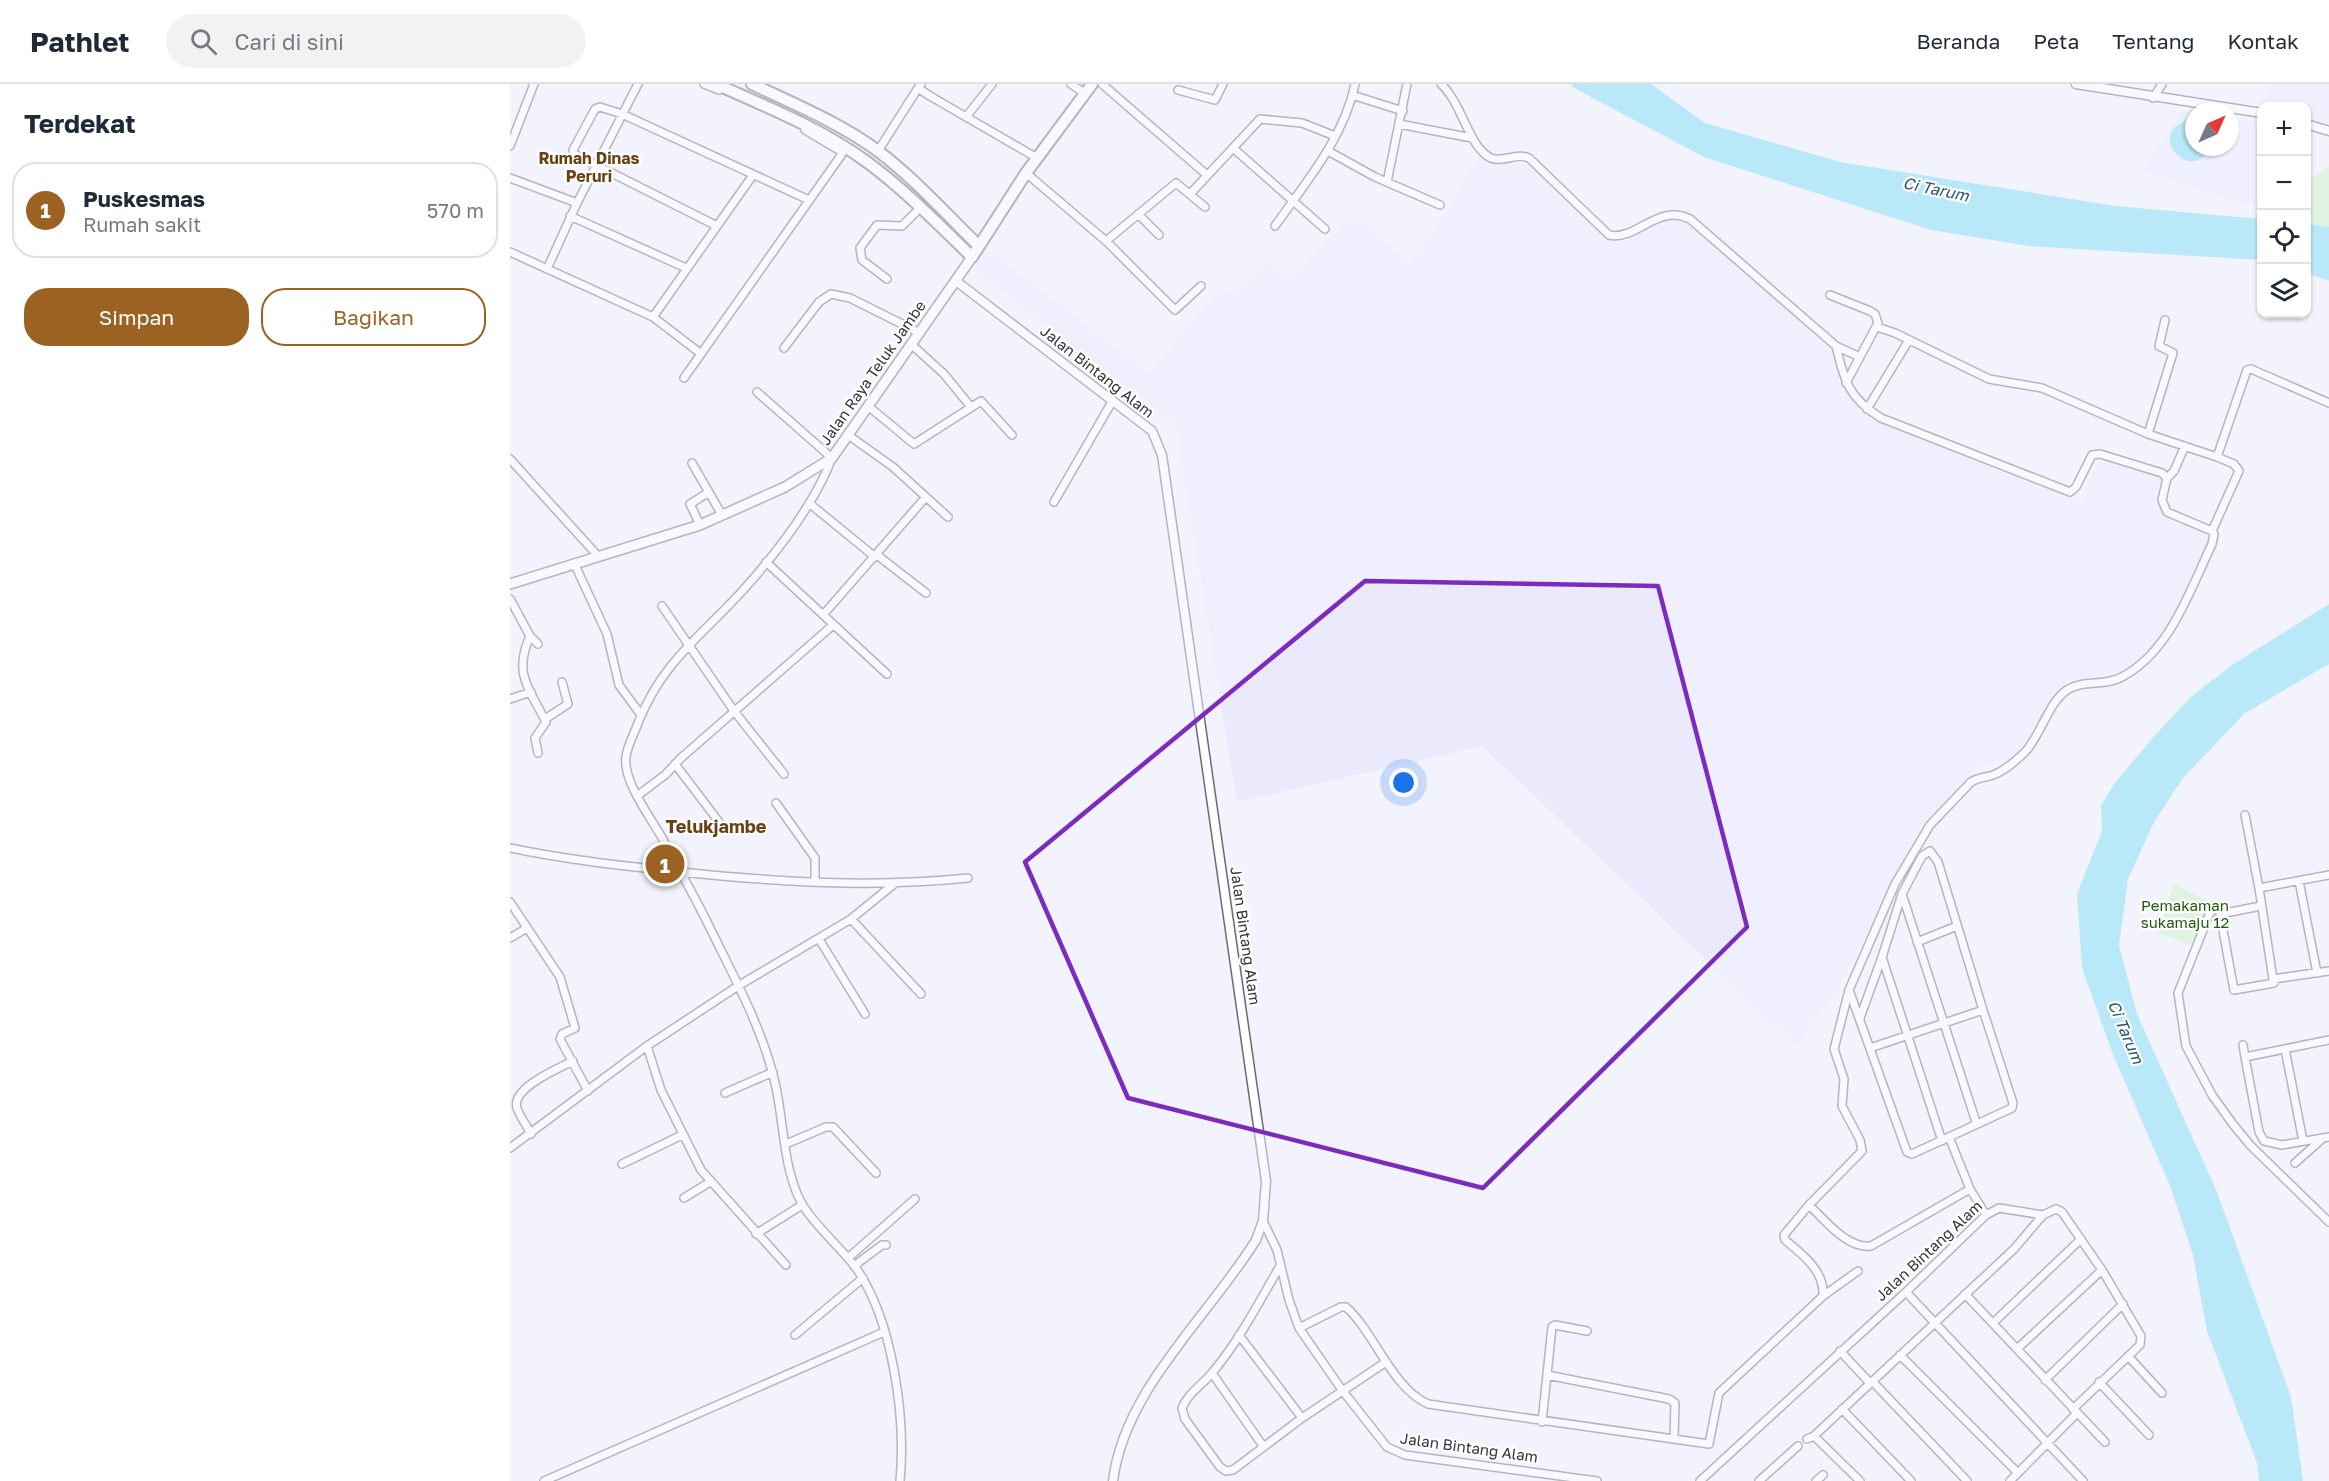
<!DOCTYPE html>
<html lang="id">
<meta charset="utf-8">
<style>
:root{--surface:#fff;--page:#f2f2f3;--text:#1f2937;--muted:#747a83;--line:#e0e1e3;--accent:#9c6221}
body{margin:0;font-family:"Golos Text",sans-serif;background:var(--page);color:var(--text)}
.controls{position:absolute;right:18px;top:18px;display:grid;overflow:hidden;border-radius:12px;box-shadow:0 2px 4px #0004}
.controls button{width:54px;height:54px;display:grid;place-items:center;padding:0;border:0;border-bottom:2px solid var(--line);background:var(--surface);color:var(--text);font:30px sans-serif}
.compass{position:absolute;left:1675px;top:18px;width:54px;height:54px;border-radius:50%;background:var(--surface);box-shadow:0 2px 4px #0004;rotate:45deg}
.you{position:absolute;left:894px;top:699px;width:21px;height:21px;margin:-15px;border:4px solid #fff;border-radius:50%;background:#1a73e8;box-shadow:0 0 0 9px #1a73e833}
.badge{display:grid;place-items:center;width:39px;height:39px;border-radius:50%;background:var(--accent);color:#fff;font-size:20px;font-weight:700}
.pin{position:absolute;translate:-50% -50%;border:3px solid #fff;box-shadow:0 2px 6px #0006}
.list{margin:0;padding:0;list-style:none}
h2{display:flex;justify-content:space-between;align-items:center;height:78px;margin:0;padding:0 24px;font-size:26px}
h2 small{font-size:20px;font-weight:400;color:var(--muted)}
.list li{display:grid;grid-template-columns:39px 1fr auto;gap:18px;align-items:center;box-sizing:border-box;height:96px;margin:0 12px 12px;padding:0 12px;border:2px solid var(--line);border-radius:24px}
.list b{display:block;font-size:22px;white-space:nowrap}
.list p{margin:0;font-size:20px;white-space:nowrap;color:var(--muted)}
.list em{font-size:20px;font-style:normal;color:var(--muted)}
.actions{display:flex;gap:12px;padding:18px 24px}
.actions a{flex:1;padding:14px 0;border:2px solid var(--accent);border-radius:24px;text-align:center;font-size:21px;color:var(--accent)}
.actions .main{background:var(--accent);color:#fff}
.icon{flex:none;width:33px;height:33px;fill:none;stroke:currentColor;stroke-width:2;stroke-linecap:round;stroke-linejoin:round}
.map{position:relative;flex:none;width:1819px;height:1397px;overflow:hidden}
header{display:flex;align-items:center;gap:36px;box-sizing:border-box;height:84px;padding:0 30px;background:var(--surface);border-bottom:2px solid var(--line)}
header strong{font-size:28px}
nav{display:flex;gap:33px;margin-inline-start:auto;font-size:21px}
.search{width:420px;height:54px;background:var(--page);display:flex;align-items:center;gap:15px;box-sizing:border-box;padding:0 21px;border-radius:33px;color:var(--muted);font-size:22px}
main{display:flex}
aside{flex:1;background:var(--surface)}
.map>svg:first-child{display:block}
</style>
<header>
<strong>Pathlet</strong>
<div class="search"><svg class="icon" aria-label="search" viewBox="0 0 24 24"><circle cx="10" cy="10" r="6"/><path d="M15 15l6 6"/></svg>Cari di sini</div>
<nav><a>Beranda</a><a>Peta</a><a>Tentang</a><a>Kontak</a></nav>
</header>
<main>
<aside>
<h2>Terdekat<small></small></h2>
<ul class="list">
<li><span class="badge">1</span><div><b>Puskesmas</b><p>Rumah sakit</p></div><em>570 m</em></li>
</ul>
<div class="actions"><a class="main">Simpan</a><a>Bagikan</a></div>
</aside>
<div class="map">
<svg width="1819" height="1397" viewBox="0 0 1819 1397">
<rect width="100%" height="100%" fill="#f3f3fd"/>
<path fill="#ebeafc" d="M1761 0H1819V42L1797 35 1796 22 1752 20Z
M1672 26 1684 28V63H1720V34L1751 39 1752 118 1733 120 1634 87Z
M973 67 989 80 1020 79 1108 161 1161 130 1178 129 1202 144 1323 258 1331 298 1368 331 1572 418 1586 379 1600 373 1654 391 1658 400 1650 424 1707 450 1667 540 1653 554 1619 584 1598 593 1557 597 1523 653 1497 678 1471 680 1412 740 1329 904 1285 961 972 662 727 718 666 341 464 185 477 166 639 289 712 204 724 214 761 176 781 197 841 130 899 178 923 150Z"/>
<path fill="#c7f5bd" d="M1819 83V147L1797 143 1796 98Z
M1664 800 1702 819 1684 862 1648 849Z"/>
<path fill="#74dcf2" d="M1061 0H1141L1195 39 1330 78 1605 122 1751 135V176L1519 162 1421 146 1194 73 1064 4Z
M1678 36H1684V63H1700C1682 102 1634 50 1678 36Z
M1797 140 1819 143V189L1803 179H1797Z
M1819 520V580L1735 629 1673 694 1644 738 1618 795 1609 861 1627 930 1707 1108 1781 1313 1793 1397H1749L1747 1379 1697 1247 1683 1171 1661 1104 1604 973 1572 884 1567 810 1592 747 1591 722 1604 700 1646 650 1682 612 1722 581Z"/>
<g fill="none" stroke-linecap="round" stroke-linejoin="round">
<path stroke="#74dcf2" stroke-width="15" d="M1796 181 1819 189"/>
<g stroke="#6b6a73" stroke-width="10">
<path id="minor" d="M194 0 209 6
M411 0 408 4 420 12 527 74
M561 0 574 9
M592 0 697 91
M931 0C953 20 958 63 981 74 994 79 1006 68 1019 74L1099 151C1127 157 1147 119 1180 135L1326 262 1350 273
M668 6 705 16 713 0
M842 11 893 27
M1643 14 1652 0
M456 33 482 0
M889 40 962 54
M295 46 332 68
M0 62 24 0
M723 64 815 145
M368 67 408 4
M818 67 865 93 930 121
M516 89 596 157 665 226 691 202
M0 94 67 119
M877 98 897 0
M681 109 750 35 792 39 825 52
M628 130 649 151
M60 132 176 184
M207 142 64 70 63 66 85 25 90 23 112 30 299 116
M765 142C796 98 834 54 845 0
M596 157 666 99 695 123
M0 168 143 233 190 269
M37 185 67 119 128 0
M377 195 352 176 350 164 367 141 392 142 411 123
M1320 211 1360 227 1365 230 1368 239 1336 299
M143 233 243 91
M401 260 434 290 461 323
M1326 262C1335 298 1338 313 1371 334L1560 408 1566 403 1582 371 1590 370 1652 389 1657 394 1652 416 1657 428 1702 447
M274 264 309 218 321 210 340 214 410 249
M174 294 332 70
M247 308 322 374C304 421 268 467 235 504 192 552 153 576 128 639 124 650 118 661 116 672 112 699 144 737 156 761 172 790 188 819 202 848 224 893 249 939 262 987 274 1027 271 1073 288 1112 299 1137 329 1161 346 1184 383 1237 396 1334 390 1397
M358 322 404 360 471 317 502 351
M1357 325 1399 256
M1638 350 1663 269 1649 262 1655 236
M338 351 383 383 438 433
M1707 373 1737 286 1741 285 1819 319
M0 375 88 472
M182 379 212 431
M1657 394 1664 387 1675 362
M544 418 603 316
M299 419 365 473
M190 441 180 420 199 408
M367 471 416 509
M256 478 377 590
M64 479 97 550 109 601 131 631
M0 515 20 552 28 560
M152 522 224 627 274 690
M313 531 415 414
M20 552C3 590 19 604 36 638L25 654 28 669
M0 615 21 608
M35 635 58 620 52 598
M165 680 209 738
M127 712 155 691 171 674 323 541
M266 719 305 774V798
M1735 731 1749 804
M0 764C57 776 114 782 171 788 267 798 362 804 458 794
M1819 791 1749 804 1763 895 1819 887
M1789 797 1807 889
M1392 810 1466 1038
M0 818 50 893 65 944 52 950 50 955 78 1007
M1751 822 1710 830 1724 906 1764 899 1763 895
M1701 826 1668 909 1676 962 1702 1011 1722 1039 1740 1061 1819 1138
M341 835 411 910
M0 854 17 844
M309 855 355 930
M1407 858 1447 842
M1339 906 1397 1068 1402 1070 1502 1024 1503 1019 1473 926 1360 964
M1350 934 1372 873
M1819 956 1735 973 1749 1048 1754 1057 1772 1061 1819 1053
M1733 961 1735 973
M137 962 151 1006 191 1086 276 1181
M1775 965 1793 1057
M215 1009 263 988
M21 1050C17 1042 10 1033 7 1024 1 1004 49 984 63 977
M1439 1053 1460 1105 1476 1131
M1432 1057 1372 873 1392 810 1412 772 1420 767 1428 778 1473 926
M276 1060 316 1043H323L366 1089
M0 1064 137 962 228 902 341 835 384 800
M1785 1079 1812 1055
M112 1080 172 1051
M174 1114 200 1098
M1299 1121C1315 1136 1337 1165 1361 1162L1460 1105
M753 1137 767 1166 779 1216 789 1244 832 1306 877 1363 895 1371 1087 1397
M246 1150 292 1121
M338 1174 405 1115
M344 1182 372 1161H376
M1396 1208 1573 1397
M1455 1210 1595 1358
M1313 1212 1348 1187
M1483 1239 1571 1155
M789 1244 831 1223H836C865 1249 881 1303 918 1320L1199 1360 1209 1309 1313 1212C1315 1187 1292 1170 1275 1156L1274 1151 1299 1121 1352 1067 1350 1056 1332 1022 1334 995 1324 965 1339 906 1385 800 1420 741 1461 698C1469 693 1474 694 1483 691 1494 687 1507 676 1516 667 1531 650 1539 618 1557 606 1572 596 1594 602 1610 594 1660 569 1680 506 1702 460L1704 450 1702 447 1729 387 1724 380 1707 373 1638 350 1532 304 1479 295 1385 249 1367 243
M285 1251 353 1194
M729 1251 792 1334 723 1386 716 1387 710 1383 675 1335 672 1324C678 1309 692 1301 702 1289 729 1257 749 1218 770 1182
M1507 1265 1592 1186
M1330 1267 1360 1299
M1390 1271 1508 1389
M1618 1272 1652 1309
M702 1289 753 1362
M1037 1291 1159 1315 1165 1319 1164 1354
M1535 1296 1613 1220
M1362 1297 1457 1397
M1589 1298 1639 1351
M1332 1325 1401 1397
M792 1334 876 1278
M1032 1338 1042 1243 1045 1241 1077 1247
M1304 1352 1350 1397
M1297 1355 1304 1352 1504 1165 1533 1131
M34 1397 374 1248
M1190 1397 1396 1208 1476 1131 1489 1124 1533 1131 1546 1125 1552 1128 1592 1186 1631 1252 1630 1261 1563 1325
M1249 1397 1288 1362
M1306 1397 1313 1391
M1500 1397 1567 1329"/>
</g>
<g stroke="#6b6a73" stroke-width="11">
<path id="tertiary" d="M1566 0 1752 29
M1796 40 1819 47
M446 197 642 347 652 371 756 1097 753 1137 746 1156C699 1232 614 1306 603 1397"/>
</g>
<g stroke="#6b6a73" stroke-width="12">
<path id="secondary" d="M0 500 190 441 275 403 322 374 462 173"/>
</g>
<g stroke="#6b6a73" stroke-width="14">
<path id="primary" d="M206 0C257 23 312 45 357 78 395 106 428 140 462 173L516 89 582 0
M242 0C284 20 330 39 368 67 405 95 436 130 469 162"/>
</g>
<use href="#minor" stroke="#fff" stroke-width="7"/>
<use href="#tertiary" stroke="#fff" stroke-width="8"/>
<use href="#secondary" stroke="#fff" stroke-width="9"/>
<use href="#primary" stroke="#fff" stroke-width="10"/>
</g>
<path d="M0 0H1819V1397H0ZM855 497 1148 502 1237 843 973 1104 618 1014 515 778Z" fill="#f3f3fd" fill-opacity=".55" fill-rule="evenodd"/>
<path fill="none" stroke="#7b2cbf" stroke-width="4.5" stroke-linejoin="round" d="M855 497 1148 502 1237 843 973 1104 618 1014 515 778Z"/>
<g text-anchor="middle" stroke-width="4.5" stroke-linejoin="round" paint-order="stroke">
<g font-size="15" fill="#353539" stroke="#fff">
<text transform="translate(587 288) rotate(38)" y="5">Jalan Bintang Alam</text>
<text transform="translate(363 289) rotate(-55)" y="5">Jalan Raya Teluk Jambe</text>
<text transform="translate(735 852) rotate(82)" y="5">Jalan Bintang Alam</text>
<text transform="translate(1419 1167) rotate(-43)" y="5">Jalan Bintang Alam</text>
<text transform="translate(959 1364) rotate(8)" y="5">Jalan Bintang Alam</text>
</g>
<g font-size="15" fill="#1b5c03" stroke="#fff">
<text x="1675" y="827">Pemakaman<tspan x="1675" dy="17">sukamaju 12</tspan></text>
</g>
<g font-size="16" font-weight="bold" fill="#694114" stroke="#fff">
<text x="79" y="80">Rumah Dinas<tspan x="79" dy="18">Peruri</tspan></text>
</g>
<g font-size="16" font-style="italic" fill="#28565f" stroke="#fff">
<text transform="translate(1426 105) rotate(12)" y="6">Ci Tarum</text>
<text transform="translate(1616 948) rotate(67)" y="6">Ci Tarum</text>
</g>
<g font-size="18" font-weight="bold" fill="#694114" stroke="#fff">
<text x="206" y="749">Telukjambe</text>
</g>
</g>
</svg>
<div class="controls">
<button>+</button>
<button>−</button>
<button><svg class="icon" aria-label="locate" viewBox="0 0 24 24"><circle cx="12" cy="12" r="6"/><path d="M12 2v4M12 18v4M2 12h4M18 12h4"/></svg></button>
<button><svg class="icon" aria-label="layers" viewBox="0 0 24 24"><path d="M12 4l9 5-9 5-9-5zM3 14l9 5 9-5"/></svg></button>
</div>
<svg class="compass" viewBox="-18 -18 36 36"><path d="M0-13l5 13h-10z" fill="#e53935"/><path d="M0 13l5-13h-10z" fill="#747a83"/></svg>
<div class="you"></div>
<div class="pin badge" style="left:155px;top:780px">1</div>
</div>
</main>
